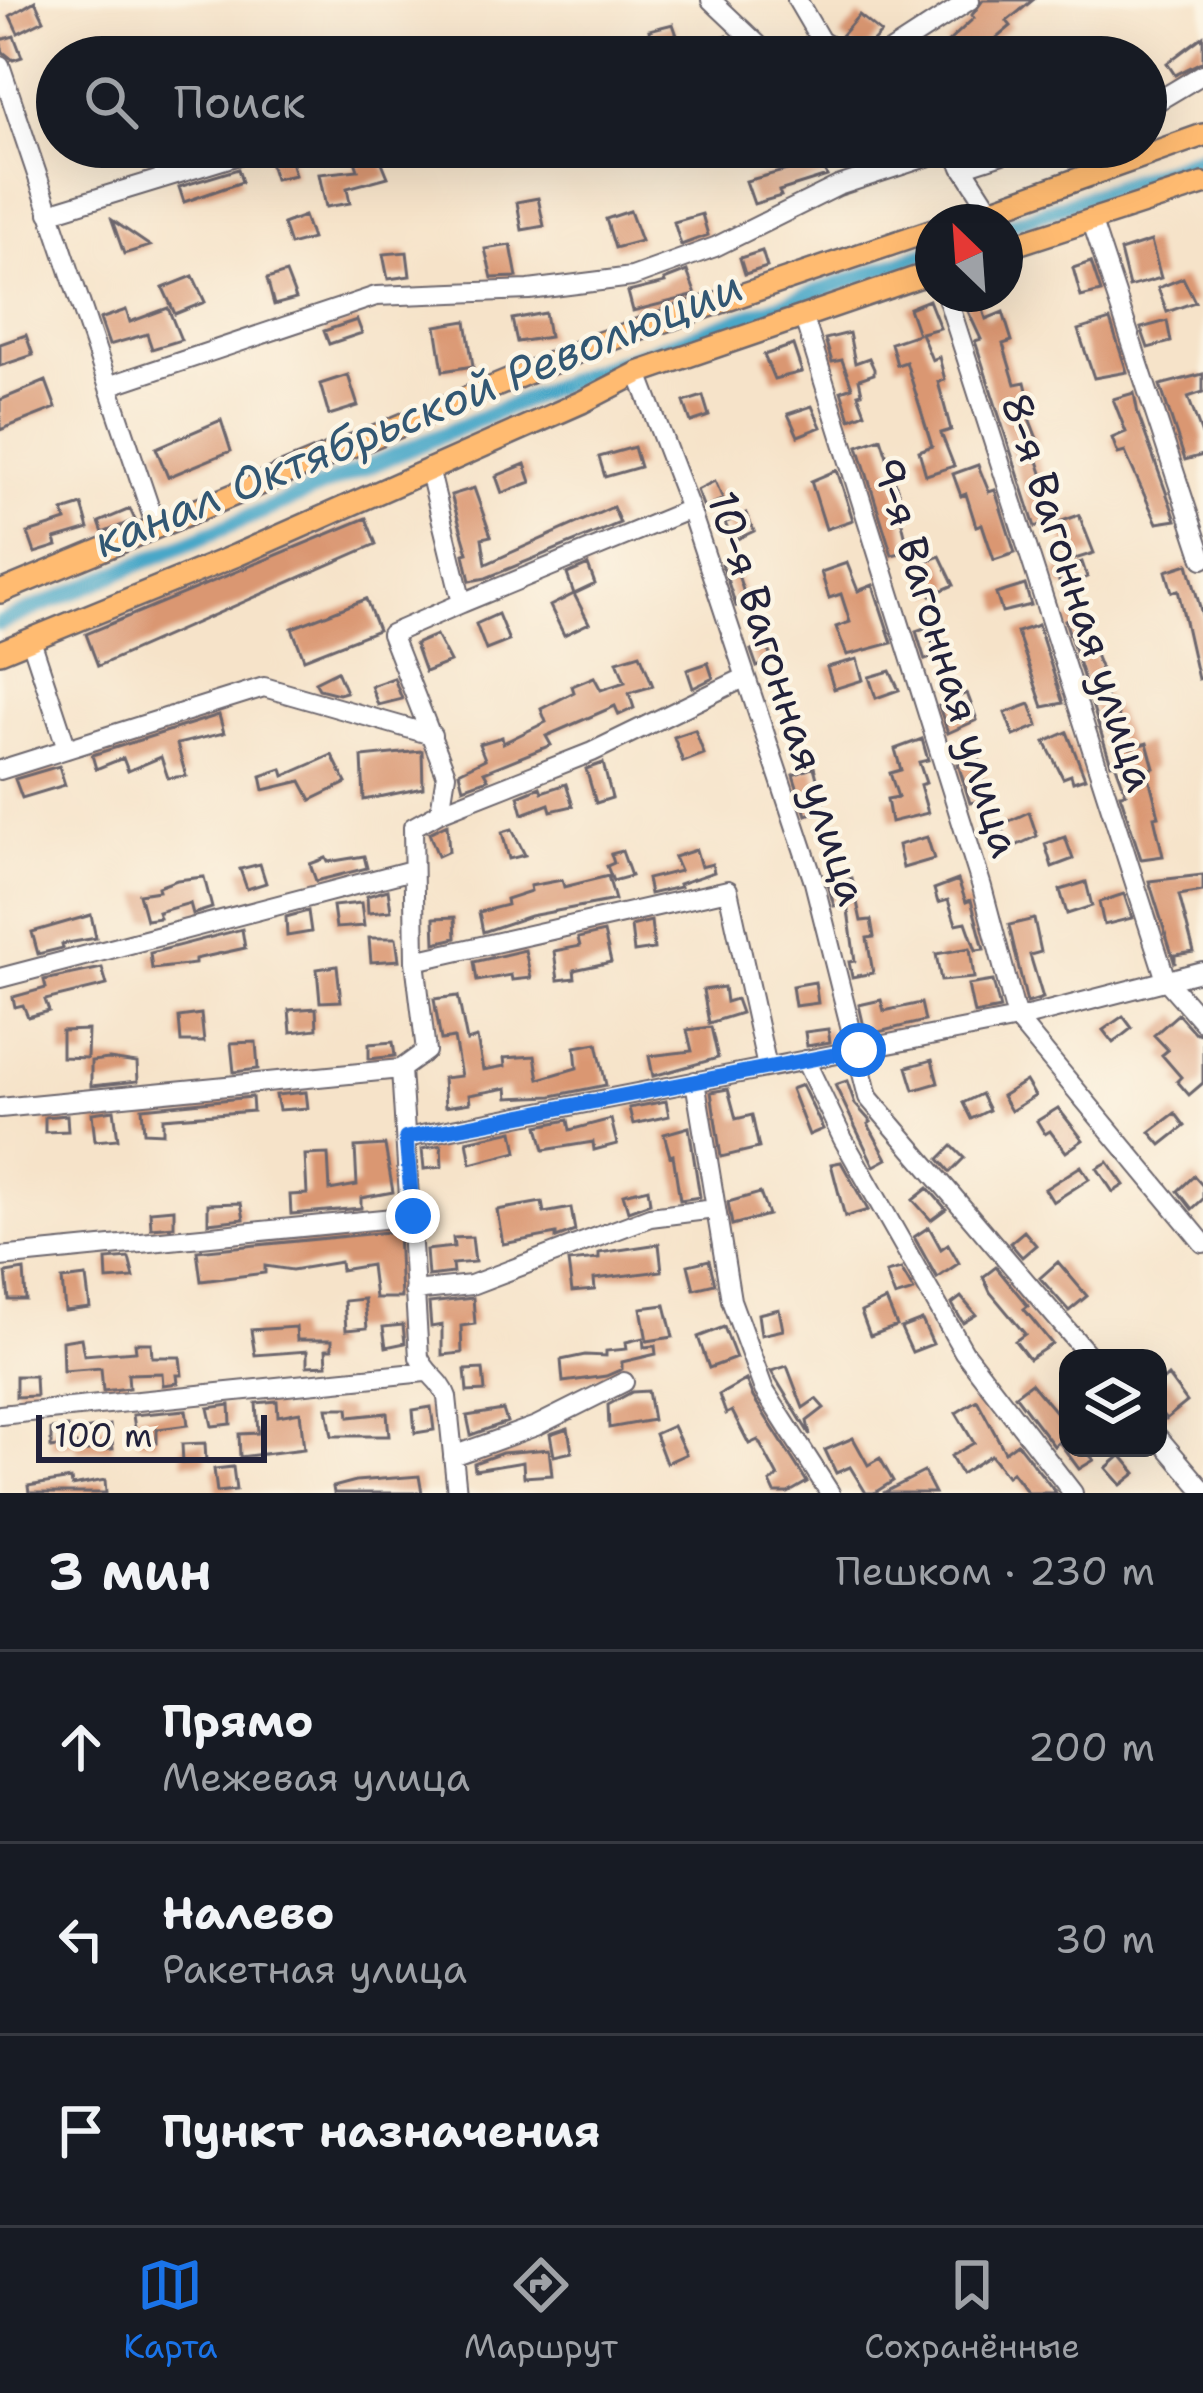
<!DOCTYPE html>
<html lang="ru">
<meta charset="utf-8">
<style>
:root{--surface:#171b24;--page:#20242c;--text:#f1f3f6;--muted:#9ea1a6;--line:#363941;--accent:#1a73e8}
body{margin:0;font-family:"Shantell Sans",sans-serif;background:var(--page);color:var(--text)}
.controls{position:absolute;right:36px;bottom:36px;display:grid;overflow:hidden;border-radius:24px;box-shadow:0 12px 48px #0002}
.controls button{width:108px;height:108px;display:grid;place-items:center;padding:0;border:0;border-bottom:3px solid var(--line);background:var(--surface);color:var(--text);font:60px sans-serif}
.compass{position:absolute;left:915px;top:204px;width:108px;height:108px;border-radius:50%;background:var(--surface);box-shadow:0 12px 48px #0002;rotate:335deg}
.scale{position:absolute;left:36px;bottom:30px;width:231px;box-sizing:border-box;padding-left:12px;border:6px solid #22223b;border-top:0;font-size:33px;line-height:42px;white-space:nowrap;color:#22223b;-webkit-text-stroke:9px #fcf5e5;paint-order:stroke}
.stop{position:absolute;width:36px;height:36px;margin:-27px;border:9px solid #1a73e8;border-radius:50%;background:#fff}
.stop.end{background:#1a73e8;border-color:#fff;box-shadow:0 3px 12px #0008}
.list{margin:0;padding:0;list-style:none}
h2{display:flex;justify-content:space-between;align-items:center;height:156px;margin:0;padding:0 48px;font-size:51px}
h2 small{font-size:39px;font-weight:400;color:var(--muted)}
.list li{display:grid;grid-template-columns:78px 1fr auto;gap:36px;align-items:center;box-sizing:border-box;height:192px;padding:0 48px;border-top:3px solid var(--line)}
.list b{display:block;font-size:45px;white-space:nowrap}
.list p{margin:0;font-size:39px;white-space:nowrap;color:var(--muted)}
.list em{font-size:39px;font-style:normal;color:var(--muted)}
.icon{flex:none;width:66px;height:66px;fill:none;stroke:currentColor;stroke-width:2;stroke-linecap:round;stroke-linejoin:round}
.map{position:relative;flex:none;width:1203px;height:1493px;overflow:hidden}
.search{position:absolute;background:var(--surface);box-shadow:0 12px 48px #0002;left:36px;right:36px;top:36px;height:132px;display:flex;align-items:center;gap:30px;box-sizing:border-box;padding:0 42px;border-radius:66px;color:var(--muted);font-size:45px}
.sheet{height:732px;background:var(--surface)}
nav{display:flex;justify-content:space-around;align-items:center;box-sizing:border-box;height:168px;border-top:3px solid var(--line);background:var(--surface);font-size:33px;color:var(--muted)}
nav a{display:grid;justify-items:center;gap:6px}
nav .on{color:var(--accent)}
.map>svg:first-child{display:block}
</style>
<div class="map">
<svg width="1203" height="1493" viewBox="0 0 1203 1493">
<rect width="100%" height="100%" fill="#fcf5e5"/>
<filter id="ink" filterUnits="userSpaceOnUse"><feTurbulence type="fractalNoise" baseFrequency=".00833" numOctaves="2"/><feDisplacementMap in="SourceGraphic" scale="24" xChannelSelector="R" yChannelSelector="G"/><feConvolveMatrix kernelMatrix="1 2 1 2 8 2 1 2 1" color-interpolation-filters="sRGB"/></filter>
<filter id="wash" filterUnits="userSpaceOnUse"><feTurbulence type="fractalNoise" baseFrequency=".004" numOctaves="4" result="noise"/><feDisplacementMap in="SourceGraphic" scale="48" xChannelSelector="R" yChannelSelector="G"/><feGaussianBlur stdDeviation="2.7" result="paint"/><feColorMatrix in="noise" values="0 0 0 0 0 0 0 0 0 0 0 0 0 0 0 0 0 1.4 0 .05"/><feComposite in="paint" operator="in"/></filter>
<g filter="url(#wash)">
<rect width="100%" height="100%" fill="#f6e3c9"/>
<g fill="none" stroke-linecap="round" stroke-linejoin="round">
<path stroke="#4aa7c8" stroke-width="16" d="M1005 226 1203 156
M0 623 590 372 933 251"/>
</g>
<g id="blocks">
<path fill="#da9772" d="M983 0H1033L1007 21 1011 26 992 42 968 57H955L946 44 974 18 972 15Z
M35 1 44 20 18 33 10 16Z
M859 15 881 33 862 53 840 37Z
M673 24 681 47 648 57H586L585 54 651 37 649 30Z
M14 36 22 57 13 60 3 52 0 40Z
M727 36 735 57H705L700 44Z
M1203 36V61L1175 75 1167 63Z
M287 147 295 175 275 179 269 160 278 149Z
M376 148 388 177 347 188 350 203 326 207 319 174 358 170 353 155Z
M815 150 827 176 779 191 781 196 754 204 746 181 791 169 788 158Z
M238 169 242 182 184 202 179 187Z
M538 198 544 226 522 230 517 202Z
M630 211 641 241 615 248 606 219Z
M702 214 708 235 681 245 674 222Z
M304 216 312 239 290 245 283 224Z
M112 220 150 246 124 254Z
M1151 241 1161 278 1129 287 1120 251Z
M511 245 517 277 492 278 485 249Z
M762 251 767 267 745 274 740 258Z
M407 252 410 276 388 279 383 254Z
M1091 262 1101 292 1081 297 1073 268Z
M687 271 696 295 633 311 628 292 665 283 664 280Z
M286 273 296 299 274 305 267 279Z
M193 276 205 302 175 314 163 288Z
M1183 278 1195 302 1167 312 1158 288Z
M960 294H978L986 319 1003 312 1012 341 1003 344 1015 384 1025 382 1031 407 1025 408 1038 441 1032 443 1057 518 1035 527 975 341 981 339Z
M929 300 940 328 921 333 932 360 939 357 945 380 938 382 951 430 941 433 954 466 926 475 919 451 932 446 906 362 897 365 891 343 918 334 909 308Z
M168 308 181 340 152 349 147 334 109 345 100 319 126 310 130 322Z
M545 313 549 337 517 342 512 319Z
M357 320 362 333 329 344 324 331Z
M1110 320 1127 372 1094 378 1078 330Z
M466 321 473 366 443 371 436 326Z
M1167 321 1171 342 1148 348 1141 328Z
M849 333 855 363 869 358 874 369V374L859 379 862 393 858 394 865 413 850 419 841 391 852 387 842 360 832 362 825 339Z
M26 335 33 355 0 366V344Z
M793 345 802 372 774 379 764 355Z
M1203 374V392L1188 397 1203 437V455L1185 460 1160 385Z
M348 375 358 406 329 415 320 384Z
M46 381 56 408 0 430V400Z
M1134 393 1138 414 1176 520 1157 523 1125 452 1118 454 1112 438 1126 432 1113 399Z
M703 396 709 416 691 422 684 402Z
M812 406 821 427 798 436 788 414Z
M221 420 231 451 168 477 156 448Z
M881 438 900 497 896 498 909 551 892 555 858 446Z
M634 447 640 467 605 477 599 457Z
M525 464 531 482 502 493 496 476Z
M978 465 989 492 995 490 1015 553 994 560 982 524 976 526 966 494 961 496 953 474Z
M837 470 853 520 826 529 811 481Z
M715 481 723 499 704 508 697 490Z
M474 488 491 536 482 538 486 564 613 507 620 523 486 578 470 581 464 554 468 553 451 495Z
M82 505 89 529 55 539 57 546 35 553 28 533 66 521 63 511Z
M130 509 135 520 103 533 99 522Z
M746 513 754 531 733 541 725 523Z
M1079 515 1094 553 1072 560 1057 523Z
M366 518 376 544 98 666 86 634Z
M940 556 954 585 931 595 918 564Z
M733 560 747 602 736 606 722 564Z
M1082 562 1087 577 1061 588 1056 572Z
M847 563 858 591 873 585 892 643 847 655 836 627 850 622 841 594 829 598 821 572Z
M1188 564 1203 618V678L1198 679 1178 590 1172 592 1166 571Z
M588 565 595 584 574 594 567 574Z
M1025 585 1031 605 1002 612 996 594Z
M574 594 589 623 564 635 550 606Z
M366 599 378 630 304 659 292 628Z
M498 614 509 641 486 650 476 624Z
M1079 615 1102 672 1098 674 1110 708 1115 706 1130 748 1147 743 1154 768 1147 770 1159 816 1154 817 1163 856 1141 859 1120 794 1126 793 1115 763 1111 764 1065 620Z
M1038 625 1063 703 1043 707 1017 632Z
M927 627 937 656 925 660 916 631Z
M436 635 450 662 425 672 415 644Z
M766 644 772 661 757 667 751 650Z
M640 654 653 686 629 693 634 708 619 715 615 706 546 736 551 745 484 772 488 779 463 788 459 772 485 759 479 744 502 737 503 743 546 722 541 709 574 692 572 686 594 677 601 690 625 682 617 661Z
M857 659 863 680 834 689 827 667Z
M708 663 713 678 693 688 687 670Z
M337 671 346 692 339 694 319 689 315 682Z
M890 671 899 690 876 698 869 677Z
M394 678 402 699 378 705 371 686Z
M967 693 977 720 948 733 939 706Z
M1030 704 1038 726 1014 736 1005 713Z
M219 715 224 733 177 744 186 776 168 778 161 757 128 771 123 758 96 769 92 755Z
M695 730 704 754 683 762 674 737Z
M1067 732 1085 778 1073 782 1071 775 1063 778 1045 742Z
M922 739 928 760 919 762 926 783 920 785 928 813 891 822 887 799 898 797 890 773 901 770 895 749Z
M422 751 423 788 364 800 362 757Z
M332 755 346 783 311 800 301 781 264 790 261 776 282 769 284 776Z
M978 756 986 775 981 777 992 798 970 803 958 764Z
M603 763 612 798 596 803 586 769Z
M59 766 65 785 22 798 15 779Z
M814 767 825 809 806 815 793 775Z
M566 784 573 806 551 811 549 804 523 814 518 796 540 787 542 792Z
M1029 812 1037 836 1011 848 1001 825Z
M447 824 449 851 438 856 429 833Z
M512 829 525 855 509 859 502 832Z
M927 837 934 859 903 868 898 845Z
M1065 837 1073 859 1052 867 1045 844Z
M696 850 701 867 712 864 714 872 679 884 680 887 650 894 647 879 680 871 674 857Z
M622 851 631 876 613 881 607 866 614 863 611 854Z
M364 856 367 868 316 881 310 864 326 858 328 862Z
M260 864 266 883 247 889 240 869Z
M1203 875V891L1179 895 1194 952 1175 955V964L1149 881Z
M608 876 615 900 530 916 483 932 479 912 507 905 506 899 531 891 530 886 562 880 564 887Z
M204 877 212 908 193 914 190 903 158 912 160 918 146 920 139 894 159 891 158 887 177 880Z
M852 878 861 921 871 920 874 937 867 938 873 973 852 977 849 962 855 961 847 903 834 906 828 884Z
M958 880 966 902 971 900 984 949 976 950 966 922 956 924 948 900 938 903 934 889Z
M1086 882 1092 906 1067 914 1060 890Z
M388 890 391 911 368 913 367 896Z
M1124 894 1132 918 1104 925 1099 902Z
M361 903 364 926 336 928 333 906Z
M308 911 311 932 287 936 286 917Z
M91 915 96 938 62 944 63 948 38 954 32 932Z
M455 917 456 938 435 943 434 918Z
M1034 919 1041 952 1030 955 1043 998 1027 1003 1009 925Z
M651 921 654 949 634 952 631 926Z
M242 929 245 948 195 959V964L152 969 150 953Z
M604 932 611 962 574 970 575 978 558 980 554 951 580 946 578 938Z
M369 938H396L399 960 371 962Z
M970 948 974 978 941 981 936 954Z
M525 950 531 978 512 980 511 975 477 981 474 962Z
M337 966 341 1001 320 1002 317 969Z
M102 968 107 985 45 1000 49 1011 28 1017 23 1005 15 1007 13 997 46 988 44 980Z
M993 981 1000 1009 974 1014 968 985Z
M815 982 818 1003 795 1006 792 986Z
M724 987 726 1002 736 999 741 1013 709 1023 703 990Z
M458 996 467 1041 477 1038 483 1070 505 1066 504 1058 535 1056 539 1079 577 1068 575 1047 597 1043 606 1085 552 1096 508 1098 507 1088 469 1095 470 1103 445 1107 443 1078 461 1076 454 1038 441 1040 434 999Z
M881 1000 884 1011 921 1003 925 1021 866 1035 859 1005Z
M316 1008 317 1029 291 1032 289 1010Z
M201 1014 204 1042H181L179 1017Z
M1178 1014 1194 1032 1203 1035V1083L1189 1095 1177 1081 1181 1077 1162 1055 1168 1050 1154 1035Z
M1123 1016 1132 1028 1113 1043 1103 1030Z
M711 1027 718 1058 653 1076 649 1056 692 1051 687 1030Z
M828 1029 830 1042 807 1046 805 1032Z
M88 1030 87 1058 62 1057V1031Z
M256 1042 258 1069 234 1072 231 1043Z
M393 1042 395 1056 369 1059V1044Z
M109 1059 137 1063 138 1081 91 1086V1061Z
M932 1060 938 1083 914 1090 907 1067Z
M847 1081 855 1104 871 1122 868 1124 887 1159 874 1166 835 1085Z
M1026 1081 1035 1096 1011 1111 1002 1096Z
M802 1085 823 1129 809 1135 791 1089Z
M728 1089 736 1119 752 1115 759 1148 721 1157 711 1092Z
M306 1092 308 1108 279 1110 276 1095Z
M981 1094 989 1110 971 1119 963 1103Z
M252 1097 253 1111 163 1118V1133L144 1132 142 1108Z
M666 1101 669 1116 633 1124 629 1108Z
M1058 1108 1083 1140 1066 1152 1050 1131 1045 1134 1037 1121Z
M114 1110 118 1139 95 1141 92 1113Z
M1175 1113 1185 1126 1161 1145 1150 1132Z
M67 1115 68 1131 45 1132V1117Z
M611 1119 617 1144 594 1150 593 1142 544 1150 538 1126 568 1120 570 1130Z
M689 1127 700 1197 680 1200 673 1155 670 1156 664 1134Z
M513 1131 517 1152 471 1164 467 1141Z
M385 1145 393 1192 361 1198V1208L291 1214 290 1195 307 1194 305 1155 328 1154 330 1190 357 1185 355 1147Z
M441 1145 442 1167 424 1169 422 1149Z
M952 1146 964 1158 950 1172 939 1159Z
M841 1162 868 1210 845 1217 831 1164Z
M1108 1162 1124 1185 1113 1192 1097 1168Z
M1081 1166 1089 1179 1053 1202 1045 1189Z
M1194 1176 1203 1186V1199L1192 1209 1178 1191Z
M648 1188 650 1203 628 1211 623 1194Z
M928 1188 946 1209 931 1220 913 1200Z
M760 1193 768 1215 732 1225 728 1202Z
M542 1202 544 1213 571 1208 575 1231 556 1238V1234L503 1244 497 1210Z
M241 1203 244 1219 208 1223V1204Z
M174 1209V1226L151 1228 150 1211Z
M929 1227 941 1249 948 1244 959 1263 937 1278 914 1237Z
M398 1231 401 1298H375L371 1265 341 1270 340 1262 292 1270 265 1266V1273L201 1281 197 1251Z
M1024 1231 1036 1245 1022 1257 1010 1243Z
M472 1237 475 1262 452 1264 453 1273 428 1276 426 1250 454 1247 453 1238Z
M659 1244 662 1271 594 1279 595 1290 572 1292 568 1262 599 1259V1253Z
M129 1258 134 1278 107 1280 106 1260Z
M709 1260 715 1284 694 1289 688 1265Z
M1058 1262 1087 1296 1069 1311 1040 1278Z
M996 1267 1028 1306 1024 1309 1052 1344 1029 1359 1015 1341 1025 1334 990 1292 983 1277Z
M901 1269 914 1291 895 1297 886 1273Z
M24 1270 26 1300H9L6 1273Z
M86 1277 90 1308 65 1311 62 1280Z
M961 1297 976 1315 963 1323 952 1304Z
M473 1298 475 1324 461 1326 462 1353 442 1355V1325L431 1327 429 1303Z
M364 1299 367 1328 346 1330 344 1301Z
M886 1300 897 1326 870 1336 861 1312Z
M665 1305 673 1337 647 1341 641 1308Z
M779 1309 783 1330 761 1335 758 1314Z
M922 1320 933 1344 912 1352 901 1328Z
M403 1325 405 1343 386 1347 383 1327Z
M296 1327 297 1340H332V1349H326L327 1365 307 1366V1351L255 1355 251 1330Z
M724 1327 736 1358 709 1368 698 1337Z
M81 1338 84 1355 136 1351 135 1343H151L152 1357H180L182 1375H177L178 1383 163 1385 162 1373 128 1374 129 1388 103 1391 101 1368 63 1371 62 1341Z
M643 1338 644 1347 655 1346 656 1354 622 1362V1369L606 1376 563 1382 561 1360 585 1355 606 1356V1351L627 1349 626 1342Z
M787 1366 803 1408 816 1399 824 1408 807 1421 810 1435 771 1371Z
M483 1369 485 1391 467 1392 465 1370Z
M16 1376H35L36 1396 16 1397Z
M1168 1376 1187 1402 1166 1419 1158 1409V1385Z
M746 1380 753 1397 807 1482 788 1493H775L770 1482 778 1477 758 1440 749 1444 732 1411 726 1414 719 1395Z
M1031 1383 1068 1427V1448H1083L1094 1460 1079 1469 1059 1442 1054 1446 1015 1395Z
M648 1391 653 1420 609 1428 608 1405 632 1392Z
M977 1400 1005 1452 1017 1443 1056 1493H1028L1012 1472 1007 1476 991 1455 961 1474 951 1456 974 1443 956 1413Z
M277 1401 278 1416 300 1412 304 1449 240 1457 239 1434 258 1433 256 1403Z
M230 1405 231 1424 212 1426 208 1408Z
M431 1407 434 1430 415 1433 413 1410Z
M327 1408H348L349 1417 387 1413 389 1436H332Z
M186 1410 188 1425 157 1429V1443L137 1442 133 1415Z
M503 1410 507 1422 471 1435 467 1416Z
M110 1425 113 1449 77 1452 76 1444 51 1448V1429L68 1427 69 1433Z
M673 1426 686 1454 666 1463 655 1434Z
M568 1428 572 1452 554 1456 550 1434Z
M853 1438 868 1465 880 1458 893 1481 874 1493H866L850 1467 836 1473 825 1450Z
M205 1443 206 1462 183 1463 182 1444Z
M549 1449 552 1475 524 1477 523 1462 475 1470 474 1463 502 1453Z
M1121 1455 1136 1473 1121 1485 1106 1468Z
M233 1467 236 1490 217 1492 214 1469Z
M924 1472 935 1493H883Z
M419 1476 422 1493H334L333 1487 356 1481Z
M71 1479 72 1486 105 1480 106 1493H29L28 1486Z"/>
</g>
</g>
<g filter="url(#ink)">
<use href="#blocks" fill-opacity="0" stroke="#6c666d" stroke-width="3"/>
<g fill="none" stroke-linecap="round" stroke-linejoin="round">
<g stroke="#6c666d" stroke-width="22">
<path id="minor" d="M711 0 771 57
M797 0 821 41
M821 41 849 57
M784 57 821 41
M882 57 970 0
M0 65 156 527
M1146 108 1203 74
M950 147 991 211
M962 167 1024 147
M49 213 265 147
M1091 219 1203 559
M946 294 1166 980 1203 1022
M804 318 982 887 1017 1019 1203 1243
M638 373 690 509 814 882 868 1097 1091 1358
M111 385 376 296 529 290 632 277 715 247 838 186 951 149
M429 468 462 603 391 634 446 774 440 812 413 827 415 961 426 1051 401 1069 419 1357C426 1375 441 1379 447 1397L457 1493
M462 603 690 509
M31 640 67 749
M0 770 264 687 432 735
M440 812 592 752 744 678
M415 961 728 890 767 1067
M0 978 412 870
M805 1060 843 1139 964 1352 1073 1493
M695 1081 731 1300 764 1390 830 1493
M0 1108 401 1069
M406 1138 1017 1019 1203 971
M0 1257 413 1216
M414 1291 471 1285 650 1217 715 1209
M0 1415 425 1372
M1158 1437 1203 1490
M453 1456 536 1426 624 1382"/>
</g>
<g stroke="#6c666d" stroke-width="26">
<path id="major" d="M957 222 1203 135
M1005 248 1203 184
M0 592 597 344 933 230
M0 652 237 555 582 402 638 373 933 272"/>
</g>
<use href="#minor" stroke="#fff" stroke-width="18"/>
<use href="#major" stroke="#ffbb71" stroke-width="21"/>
</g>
</g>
<g fill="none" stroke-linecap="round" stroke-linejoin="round" filter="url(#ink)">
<path stroke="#1a73e8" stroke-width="15" d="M413 1216 406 1138 859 1050"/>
</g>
<g text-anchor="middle" stroke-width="9" stroke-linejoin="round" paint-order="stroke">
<g font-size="42" fill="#22223b" stroke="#fcf5e5">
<text transform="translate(1079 592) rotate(72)" y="15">8-я Вагонная улица</text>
<text transform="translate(947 657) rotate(73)" y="15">9-я Вагонная улица</text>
<text transform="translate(788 698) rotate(72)" y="15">10-я Вагонная улица</text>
</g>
<g font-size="45" font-style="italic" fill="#325773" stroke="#fcf5e5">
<text transform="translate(418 413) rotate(-22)" y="16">канал Октябрьской Революции</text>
</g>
</g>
</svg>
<div class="controls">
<button><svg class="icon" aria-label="layers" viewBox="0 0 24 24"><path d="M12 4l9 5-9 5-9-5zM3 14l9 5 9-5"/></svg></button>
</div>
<svg class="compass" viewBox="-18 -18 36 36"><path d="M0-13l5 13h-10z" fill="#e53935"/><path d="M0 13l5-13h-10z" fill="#9ea1a6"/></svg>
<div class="scale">100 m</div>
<div class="stop" style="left:859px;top:1050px"></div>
<div class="stop end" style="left:413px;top:1216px"></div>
<div class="search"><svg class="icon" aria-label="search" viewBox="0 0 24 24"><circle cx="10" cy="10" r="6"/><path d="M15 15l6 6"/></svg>Поиск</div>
</div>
<section class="sheet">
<h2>3 мин<small>Пешком · 230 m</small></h2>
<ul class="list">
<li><svg class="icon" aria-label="ahead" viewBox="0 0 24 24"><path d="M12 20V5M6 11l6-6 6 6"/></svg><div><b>Прямо</b><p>Межевая улица</p></div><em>200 m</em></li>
<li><svg class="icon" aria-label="left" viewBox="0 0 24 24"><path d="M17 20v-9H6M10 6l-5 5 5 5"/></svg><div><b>Налево</b><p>Ракетная улица</p></div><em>30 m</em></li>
<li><svg class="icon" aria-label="arrive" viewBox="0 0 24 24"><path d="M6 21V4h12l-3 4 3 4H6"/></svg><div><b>Пункт назначения</b></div></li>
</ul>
</section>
<nav>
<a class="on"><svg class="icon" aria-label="map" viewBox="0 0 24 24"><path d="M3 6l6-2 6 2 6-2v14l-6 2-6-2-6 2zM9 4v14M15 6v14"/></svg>Карта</a>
<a><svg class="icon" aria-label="directions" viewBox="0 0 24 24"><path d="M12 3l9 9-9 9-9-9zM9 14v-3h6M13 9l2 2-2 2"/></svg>Маршрут</a>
<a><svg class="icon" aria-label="saved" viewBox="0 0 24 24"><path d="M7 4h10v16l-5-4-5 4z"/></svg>Сохранённые</a>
</nav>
